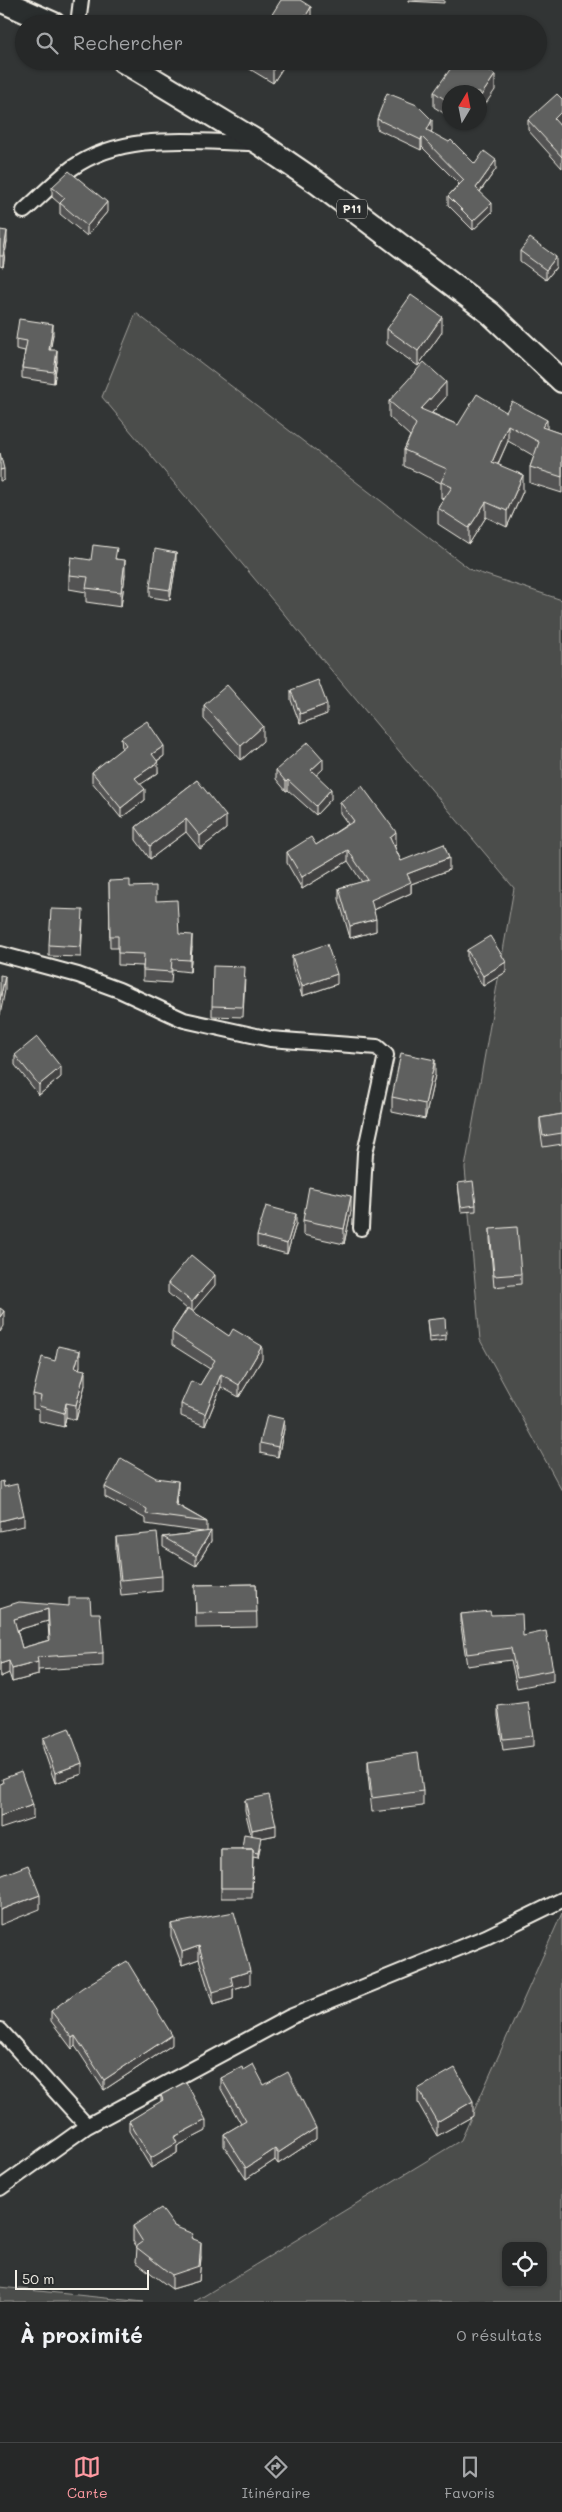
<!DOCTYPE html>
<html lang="fr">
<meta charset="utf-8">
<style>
:root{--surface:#262828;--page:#323434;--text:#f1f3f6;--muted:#a4a6a8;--line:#424445;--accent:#ff9aa2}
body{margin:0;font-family:Mali,sans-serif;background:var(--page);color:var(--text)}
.controls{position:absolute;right:15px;bottom:15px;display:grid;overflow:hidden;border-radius:10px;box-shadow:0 1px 4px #0004}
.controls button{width:45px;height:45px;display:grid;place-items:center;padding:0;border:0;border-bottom:1px solid var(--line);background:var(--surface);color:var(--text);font:25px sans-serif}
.compass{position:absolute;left:442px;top:85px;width:45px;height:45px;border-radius:50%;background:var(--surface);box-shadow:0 1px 4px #0004;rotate:10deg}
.scale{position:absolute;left:15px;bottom:12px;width:134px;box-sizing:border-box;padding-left:5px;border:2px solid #f4f1e8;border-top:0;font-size:14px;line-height:18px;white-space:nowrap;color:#f4f1e8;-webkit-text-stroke:4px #2a2d2e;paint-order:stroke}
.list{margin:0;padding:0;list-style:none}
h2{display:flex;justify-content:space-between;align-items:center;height:65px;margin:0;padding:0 20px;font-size:21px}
h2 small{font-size:16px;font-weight:400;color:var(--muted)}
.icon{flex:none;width:28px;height:28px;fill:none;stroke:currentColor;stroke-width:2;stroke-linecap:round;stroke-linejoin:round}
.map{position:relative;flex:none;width:562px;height:2302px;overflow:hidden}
.search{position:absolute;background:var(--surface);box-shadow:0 1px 4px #0004;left:15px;right:15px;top:15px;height:55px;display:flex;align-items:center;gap:12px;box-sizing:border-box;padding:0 18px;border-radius:28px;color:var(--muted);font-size:19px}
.sheet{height:140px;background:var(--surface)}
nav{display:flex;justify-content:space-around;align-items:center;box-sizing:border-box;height:70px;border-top:1px solid var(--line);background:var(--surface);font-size:14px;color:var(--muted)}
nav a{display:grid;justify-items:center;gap:2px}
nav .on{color:var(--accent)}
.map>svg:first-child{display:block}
</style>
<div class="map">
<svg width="562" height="2302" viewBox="0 0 562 2302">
<rect width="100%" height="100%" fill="#323535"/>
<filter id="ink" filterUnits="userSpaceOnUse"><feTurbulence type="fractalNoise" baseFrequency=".02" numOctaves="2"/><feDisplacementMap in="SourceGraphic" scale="10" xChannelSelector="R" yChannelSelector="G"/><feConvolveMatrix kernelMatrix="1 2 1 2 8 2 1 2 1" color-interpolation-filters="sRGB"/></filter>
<g filter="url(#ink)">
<path fill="#4b4d4c" stroke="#a09f9a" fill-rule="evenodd" d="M136 313 471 570 562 600V1491L480 1340 465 1168 514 888 102 397Z
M562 1913V2302H194L461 2140ZM506 2246H543V2283H506Z
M0 2287 144 2302H0Z"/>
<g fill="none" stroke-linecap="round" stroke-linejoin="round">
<g stroke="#f4f1e8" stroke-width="18">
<path id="street" d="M78 24 81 0
M24 211C40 197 55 181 72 168 125 131 193 142 254 143
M0 954 78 975 119 990 184 1020 270 1039 377 1047 386 1055 365 1153 361 1228
M0 2030 87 2126
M0 2188 87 2126 290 2017 486 1937 562 1900"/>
</g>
<g stroke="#f4f1e8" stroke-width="26">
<path id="primary" d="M0 0 54 24
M123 61 259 143 319 184 490 313 562 381"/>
</g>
<use href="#street" stroke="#2a2d2e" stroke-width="14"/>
<use href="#primary" stroke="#2a2d2e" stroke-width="22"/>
</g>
<path fill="#525352" stroke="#f4f1e8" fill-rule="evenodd" d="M408 0H444V3L408 1Z
M248 61H287L273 83 248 68Z
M495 90 450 92V117L434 107V92Z
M377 119 432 130 431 132 475 164 496 169 480 192 492 212 473 230 448 205V196L459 184 422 147 421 150 377 129Z
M528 120 559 125 562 128V168L528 130Z
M457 122H472L467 130Z
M52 187 107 212 87 236 60 214V204L52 197Z
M0 230 7 241 3 267 0 266Z
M520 251 556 267 546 280 520 261Z
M387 329 442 332 418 366 387 344Z
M53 334 50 350 57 361 54 383 22 378V368L25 351 16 349V339Z
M446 397 432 413 458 425 506 412 547 429 562 434V493L530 483V467L534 456 508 441 498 464 523 491 507 527 486 517 469 544 438 524V508L444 499 441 498V483L404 466V450L410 436 389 417V401Z
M117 559 125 575 121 607 86 602V592L69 589V575L91 560Z
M176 563 170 600 150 597V587Z
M291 690 327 714 300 724 291 700Z
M204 705 263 741 241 760 204 719Z
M121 738 164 756 157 761 158 773 140 784 145 800 121 818 92 782V772L122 749Z
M323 769 316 775 331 799 316 815 288 790 286 791 276 779V770Z
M197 780 226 829 200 849 186 832 150 859 136 840V827Z
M340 802 396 844 394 845 401 861 449 870 411 884V893L374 910 376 931 350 938 339 899V888L362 882 348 861 302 889 287 863V852L316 845 348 824 340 813Z
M109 881 130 887 156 901 179 934 192 947 190 972 172 970 171 983 143 981V966L118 965V948H110Z
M83 920 81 957 49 956V945Z
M467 950 506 972 483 986 467 960Z
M292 956 337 984 302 996 292 966Z
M245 977 243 1017 212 1016V1006Z
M15 1055 61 1077 39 1095 15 1065Z
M435 1075 425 1119 392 1112V1097Z
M562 1114V1144L543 1147 540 1128V1118Z
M458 1183 476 1205V1211L461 1212Z
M351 1211 344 1244 303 1235V1220Z
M296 1224 287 1254 257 1246V1236Z
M490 1229 521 1274V1284L494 1287 490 1239Z
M168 1283 215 1285 192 1311 262 1359 239 1397 221 1387 205 1426 181 1416V1404L200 1385 210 1369 172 1345V1332L187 1309 168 1293Z
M427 1320 446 1335V1340L429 1342Z
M80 1366 79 1369 85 1385 76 1420 66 1417 64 1427 39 1421V1410L33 1409V1394Z
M284 1429 278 1457 260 1453V1443Z
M105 1487 178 1491 176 1504 207 1522V1531L211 1541 196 1566 163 1547V1537L203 1532 146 1524V1519L105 1497Z
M116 1537 162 1576V1591L121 1595 116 1552Z
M256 1584 257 1627 196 1628 195 1585Z
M0 1608 91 1613 103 1653V1666L38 1670V1675L12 1682 9 1673 0 1677ZM48 1621 49 1640 22 1648 17 1630Z
M461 1614 491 1615 523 1636 553 1670V1681L517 1688 511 1660 467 1666 461 1626Z
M498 1706 533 1736V1746L503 1750 498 1716Z
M43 1738 82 1774 55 1783 43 1748Z
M368 1760 423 1791V1806L372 1812 368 1774Z
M245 1800 276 1835 261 1838V1842L258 1858 253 1857 252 1898H221V1849H242L251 1835 245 1810Z
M171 1924 250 1984 233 1989V1999L213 2005 199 1959 182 1965 171 1936Z
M51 2011 172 2045 104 2090 75 2046 72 2049 51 2021Z
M243 2070 264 2085 316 2139 278 2164 275 2160 246 2179 224 2146V2134L241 2124 221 2089V2078Z
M418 2089 473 2116 437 2136 418 2103Z
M161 2095 206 2131 177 2146V2153L151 2168 129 2131V2121L161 2102Z
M133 2226H174L193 2238 201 2257 199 2281 172 2289 136 2262 137 2247 133 2241Z"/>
<path fill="#424342" stroke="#f4f1e8" d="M311 7V22L310 24H301Z
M278 61H287L273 83V69Z
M495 75V90L480 112V97Z
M562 111V122L554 129V119Z
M432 120V130L427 139V130Z
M467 122H472L467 130Z
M422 137V147L421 150V140Z
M496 160V169L476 197V188Z
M107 202V212L87 236V226Z
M492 203V212L473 230V221Z
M7 231V241L3 267V256Z
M556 257V267L546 280V270Z
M442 317V332L418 366V351Z
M53 324V334L49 360V350Z
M57 350V361L54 383V372Z
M446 382V397L421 425V409Z
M547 420V436L542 427Z
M508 425V441L492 477V462Z
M4 469V480L0 481V470Z
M523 475V491L507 527V511Z
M486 502V517L469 544V528Z
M176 553V563L170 600V590Z
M125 560V575L121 607V592Z
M327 704V714L300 724V714Z
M263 726V741L241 760V746Z
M164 746V756L152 764V754Z
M323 759V769L311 780V770Z
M158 762V773L135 788V778Z
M288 780V790L286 791V782Z
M145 789V800L121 818V808Z
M331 789V799L316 815V806Z
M226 816V829L200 849V836Z
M186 819V832L150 859V846Z
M396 832V844L390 848V837Z
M348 850V861L302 889V877Z
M449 858V870L411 884V893L371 911V900L407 874Z
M376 919V931L350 938V926Z
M192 935V947L190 972V960Z
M506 962V972L483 986V976Z
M337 974V984L302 996V986Z
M5 976V990L0 1015V1000Z
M435 1060V1075L425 1119V1104Z
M61 1067V1077L39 1095V1085Z
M351 1196V1211L344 1244V1229Z
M296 1214V1224L287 1254V1244Z
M215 1275V1285L192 1312V1302Z
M4 1311V1326L0 1332V1317Z
M262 1346V1359L239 1397V1385Z
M80 1351V1366L75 1382V1368Z
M85 1370V1385L76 1420V1405Z
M221 1374V1387L205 1426V1414Z
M66 1403V1417L64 1427V1413Z
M284 1419V1429L278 1457V1447Z
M178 1481V1491L175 1514V1504Z
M24 1515V1526L0 1531V1521Z
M211 1531V1541L196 1566V1556Z
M48 1609V1621L14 1631V1619Z
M9 1661V1673L0 1677V1664Z
M38 1662V1675L12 1682V1669Z
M82 1763V1774L55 1783V1773Z
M33 1805V1818L0 1829V1816Z
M276 1825V1835L261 1838V1842L258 1858V1853L252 1840V1830Z
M40 1895V1909L0 1925V1910Z
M199 1946V1959L182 1965V1952Z
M250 1971V1984L233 1989V1999L213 2005V1992L231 1977Z
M172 2035V2045L104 2090V2080Z
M75 2036V2046L72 2049V2038Z
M473 2101V2116L437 2136V2122Z
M206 2120V2131L177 2146V2153L151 2168V2158L174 2137Z
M316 2128V2139L278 2164V2153Z
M275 2149V2160L246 2179V2168Z
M201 2242V2257L199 2281 172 2289V2275Z"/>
<path fill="#5f605f" stroke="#f4f1e8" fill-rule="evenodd" d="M281 0H300L311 7 301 24H266Z
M261 61H278L273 69Z
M456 61H476L495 75 480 97V92H450V103L434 92Z
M387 93 417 105 432 120 427 130 449 142 451 140 475 164 484 151 496 160 476 188 492 203 473 221 448 196 464 180 422 137 421 140 377 119Z
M557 94 562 99V111L554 119 562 128V157L528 120Z
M69 171 107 202 87 226 60 203 65 198 52 187Z
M0 230 7 231 3 256H0Z
M530 238 556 257 546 270 520 251Z
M411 295 442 317 418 351 387 329Z
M19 319 53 324 49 350H57L54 372 22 368 27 341 16 339Z
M424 362 446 382 421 409 458 425 477 394 506 412 512 401 547 420 542 427 562 434V477L530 467 539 442 508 425 492 462 523 475 507 511 486 502 469 528 438 508 452 487 441 482 447 469 404 450 416 424 389 401Z
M0 453 4 469 0 470Z
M93 545 117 548 115 559 125 560 121 592 86 588 88 577 69 575 71 557 91 560Z
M155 549 176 553 170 590 150 587Z
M318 680 327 704 300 714 291 690Z
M227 685 263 726 241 746 204 705Z
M147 721 164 746 152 754 158 762 135 778 145 789 121 808 92 772 126 745 121 738Z
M308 742 323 759 311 770 331 789 316 806 288 780 286 782 276 770Z
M197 780 226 816 200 836 186 819 150 846 136 827Z
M362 786 396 832 390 837 401 861 444 844 449 858 407 874 411 882 371 900 376 919 350 926 339 888 368 880 348 850 302 877 287 852 311 837 316 845 354 821 340 802Z
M130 880V887L156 886V901L177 900 179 934 192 935 190 960 172 959 171 972 143 970 144 954 118 953V936H110L109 881Z
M51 909 83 910 81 947 49 945Z
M490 936 506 962 483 976 467 950Z
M327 944 337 974 302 986 292 956Z
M213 966 245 967 243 1007 212 1006Z
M0 975 5 976 0 1000Z
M37 1037 61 1067 39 1085 15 1055Z
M401 1053 435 1060 425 1104 392 1097Z
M562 1114V1133L543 1136 540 1118Z
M473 1181 476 1205 461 1207 458 1183Z
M309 1187 351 1196 344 1229 303 1220Z
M266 1206 296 1214 287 1244 257 1236Z
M517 1227 521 1274 494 1276 490 1229Z
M191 1255 215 1275 192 1302 168 1283Z
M0 1308 4 1311 0 1317Z
M188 1308 229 1336 233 1329 262 1346 239 1385 221 1374 205 1414 181 1404 191 1381 200 1385 215 1360 172 1332Z
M445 1318 446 1335 429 1337 427 1320Z
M58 1346 80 1351 75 1368 85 1370 76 1405 66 1403 64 1413 39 1406 41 1396 33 1394 42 1357 55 1361Z
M267 1415 284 1419 278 1447 260 1443Z
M121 1458 156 1478 178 1481 175 1504 207 1522 146 1514 147 1509 105 1487Z
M3 1481 4 1487 17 1484 24 1515 0 1521V1482Z
M211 1531 196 1556 163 1537Z
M157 1533 162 1576 121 1580 116 1537Z
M256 1584 257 1612 196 1613 195 1585Z
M69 1598H90L91 1613H100L103 1653 37 1657 38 1662 12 1669 9 1661 0 1664V1608L19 1602 69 1606ZM48 1609 50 1640 22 1648 14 1619Z
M490 1611 491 1615 522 1614 523 1636 546 1631 553 1670 517 1677 511 1648 467 1654 461 1614Z
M528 1702 533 1736 503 1739 498 1706Z
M69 1728 82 1763 55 1773 43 1738Z
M418 1753 423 1791 372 1798 368 1760Z
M21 1772 33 1805 0 1816V1784L3 1783 2 1779Z
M269 1795 276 1825 252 1830 245 1800Z
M244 1834 261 1837 258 1853 253 1852V1849H242Z
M221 1849H253L252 1888H221Z
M28 1865 40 1895 0 1910V1876Z
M234 1912 250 1971 231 1977 233 1986 213 1992 199 1946 182 1952 171 1924Z
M127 1961 172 2035 104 2080 75 2036 72 2038 51 2011 82 1988Z
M253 2064 264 2085 288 2072 316 2128 278 2153 275 2149 246 2168 224 2134 246 2121 221 2078 242 2067 243 2070Z
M455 2068 473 2101 437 2122 418 2089Z
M186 2082 206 2120 174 2137 177 2143 151 2158 129 2121 163 2100 161 2095Z
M161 2208 174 2226 193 2234 191 2238 201 2242 199 2266 172 2275 136 2247 143 2242 133 2226Z"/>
</g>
<g text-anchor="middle" stroke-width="5" stroke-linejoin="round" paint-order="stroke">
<rect fill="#2a2d2e" stroke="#b7b6b0" stroke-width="1" x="337" y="199.5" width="30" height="19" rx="4"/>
<g font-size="12" font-weight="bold" fill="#f4f1e8">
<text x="352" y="213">P11</text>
</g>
</g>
</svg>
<div class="controls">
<button><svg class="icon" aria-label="locate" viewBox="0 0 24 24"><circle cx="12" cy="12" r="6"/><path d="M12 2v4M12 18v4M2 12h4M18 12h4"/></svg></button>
</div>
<svg class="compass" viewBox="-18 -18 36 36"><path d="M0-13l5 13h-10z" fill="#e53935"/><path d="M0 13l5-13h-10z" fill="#a4a6a8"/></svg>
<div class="scale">50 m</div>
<div class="search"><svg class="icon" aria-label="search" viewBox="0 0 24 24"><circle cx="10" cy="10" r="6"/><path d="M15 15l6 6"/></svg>Rechercher</div>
</div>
<section class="sheet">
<h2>À proximité<small>0 résultats</small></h2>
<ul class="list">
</ul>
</section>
<nav>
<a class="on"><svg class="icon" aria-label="map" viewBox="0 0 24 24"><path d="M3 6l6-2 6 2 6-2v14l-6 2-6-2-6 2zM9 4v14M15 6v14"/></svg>Carte</a>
<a><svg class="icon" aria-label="directions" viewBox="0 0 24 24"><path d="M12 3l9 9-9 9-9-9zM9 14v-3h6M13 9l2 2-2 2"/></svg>Itinéraire</a>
<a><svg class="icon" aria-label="saved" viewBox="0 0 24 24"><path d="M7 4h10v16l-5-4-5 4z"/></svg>Favoris</a>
</nav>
